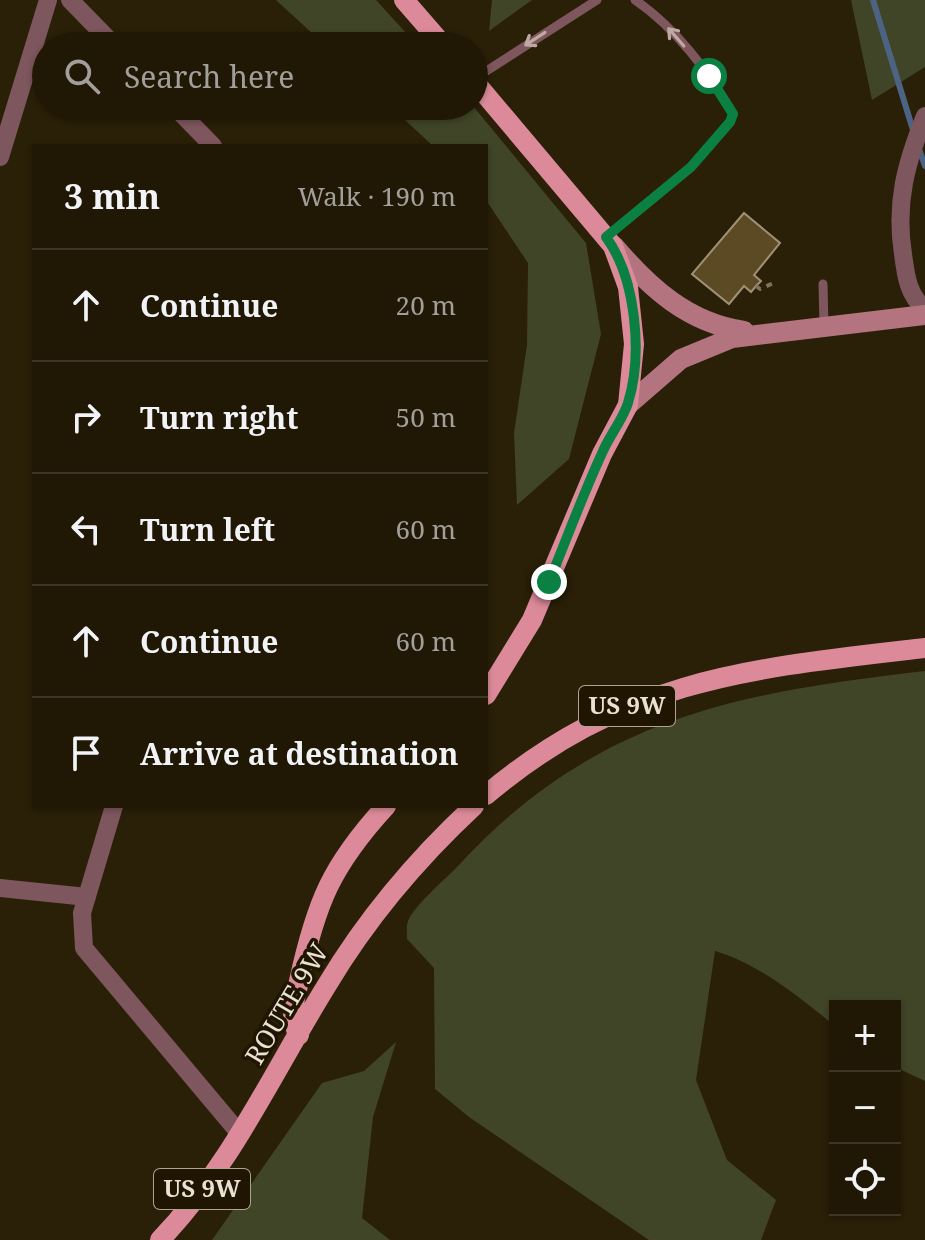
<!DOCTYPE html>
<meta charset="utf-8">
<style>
:root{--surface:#201705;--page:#2d2413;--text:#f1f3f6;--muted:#a29f9a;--line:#3d3627}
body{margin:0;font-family:"Noto Serif",serif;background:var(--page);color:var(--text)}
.controls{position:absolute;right:24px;bottom:24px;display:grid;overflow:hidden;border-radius:0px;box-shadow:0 2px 6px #0004}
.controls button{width:72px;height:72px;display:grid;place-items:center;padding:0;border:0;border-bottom:2px solid var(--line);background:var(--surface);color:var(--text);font:40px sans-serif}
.stop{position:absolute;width:24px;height:24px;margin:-18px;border:6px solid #0b8043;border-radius:50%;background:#fff}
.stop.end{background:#0b8043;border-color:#fff;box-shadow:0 2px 8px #0008}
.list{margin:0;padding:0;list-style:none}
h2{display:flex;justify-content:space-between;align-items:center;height:104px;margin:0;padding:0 32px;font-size:34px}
h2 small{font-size:26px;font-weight:400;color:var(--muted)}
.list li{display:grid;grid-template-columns:52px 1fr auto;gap:24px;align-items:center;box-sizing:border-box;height:112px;padding:0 32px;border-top:2px solid var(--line)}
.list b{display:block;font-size:30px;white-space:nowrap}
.list em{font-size:26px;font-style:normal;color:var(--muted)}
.icon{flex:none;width:44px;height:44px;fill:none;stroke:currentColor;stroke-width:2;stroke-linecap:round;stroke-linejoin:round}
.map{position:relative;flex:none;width:925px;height:1240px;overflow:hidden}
.search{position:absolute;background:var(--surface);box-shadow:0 2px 6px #0004;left:32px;top:32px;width:456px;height:88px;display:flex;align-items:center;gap:20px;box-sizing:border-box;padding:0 28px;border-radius:44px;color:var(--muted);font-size:30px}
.panel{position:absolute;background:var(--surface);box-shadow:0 2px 6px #0004;left:32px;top:144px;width:456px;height:664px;border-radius:0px}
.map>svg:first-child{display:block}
</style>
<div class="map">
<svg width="925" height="1240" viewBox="0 0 925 1240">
<rect width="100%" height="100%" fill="#2a1f07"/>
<path fill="#404527" d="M276 0H376L418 46H326Z
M492 0H532L489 31Z
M851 0H925V67L872 100Z
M390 106H473L586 243 601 334 569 459 517 505 514 433 527 345 528 263 486 200V146H433Z
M925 671V1081L895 1067V1006H835V1026C799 997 759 964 715 951L696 1080 727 1160 776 1200 761 1240H649L469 1117 435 1089 434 968 407 939C407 934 406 926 408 921 414 906 445 879 457 867 593 719 734 693 925 671Z
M396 1042 373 1117 362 1218 390 1240H212L322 1083 364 1071Z"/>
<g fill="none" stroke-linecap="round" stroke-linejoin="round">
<path stroke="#4c6384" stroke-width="6" d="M873 0 913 130
M919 149 925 166"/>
</g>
<path fill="#5c4a24" stroke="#9f9176" stroke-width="2" d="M744 213 780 243 754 275 761 281 756 286 751 292 744 286 729 304 692 274Z"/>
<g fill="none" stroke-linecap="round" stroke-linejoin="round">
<path stroke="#7e7561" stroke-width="4" stroke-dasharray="6 6" stroke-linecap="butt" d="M756 286 760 289 776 282"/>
<path stroke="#7e565d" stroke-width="9" d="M474 79 597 0
M606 237 691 167 730 122 733 114C709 72 675 27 635 0
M823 284 824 326"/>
<path stroke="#7e565d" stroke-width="18" d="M70 0 115 46
M174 106 213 146
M925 116C906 163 895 203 903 254 906 277 908 294 925 310
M0 157 48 0
M114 806 82 913 84 948 240 1134
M0 888 87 897"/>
<path stroke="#b3737f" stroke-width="20" d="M614 246C650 288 688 323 744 331
M628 405 681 359 732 338 925 315"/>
<path stroke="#dc8a9a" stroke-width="20" d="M404 0 444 46
M474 81 613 246 628 287 634 344 628 405 602 454 532 620 486 695
M486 795C625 678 752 668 925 648
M299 1035C288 1018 295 1000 299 981 316 903 331 866 386 806
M160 1240C231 1166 273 1072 327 985 367 918 417 859 474 806"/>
</g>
<defs><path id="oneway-shaft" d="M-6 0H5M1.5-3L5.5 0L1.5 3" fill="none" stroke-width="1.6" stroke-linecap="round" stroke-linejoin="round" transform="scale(2)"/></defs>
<g stroke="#bea9a4">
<use href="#oneway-shaft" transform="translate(676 37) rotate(-131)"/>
<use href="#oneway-shaft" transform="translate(535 39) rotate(147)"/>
</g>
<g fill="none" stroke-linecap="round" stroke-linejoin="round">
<path stroke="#0b8043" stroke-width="10" d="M549 582C567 538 583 494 603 451 610 435 623 419 628 403 643 354 636 278 606 237L691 167 730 122 733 114 709 76"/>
</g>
<g text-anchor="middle" stroke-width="7" stroke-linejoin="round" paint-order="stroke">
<g fill="#201501" stroke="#ada494" stroke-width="2">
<rect x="579" y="686" width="96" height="40" rx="6"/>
<rect x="154" y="1169" width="96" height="40" rx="6"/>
</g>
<g font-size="24" font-weight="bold" fill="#e9e1d3">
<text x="627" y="714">US 9W</text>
<text x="202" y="1197">US 9W</text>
</g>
<g font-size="26" fill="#e9e1d3" stroke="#201501">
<text transform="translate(287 1004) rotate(-59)" y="9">ROUTE 9W</text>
</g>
</g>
</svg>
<div class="controls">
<button>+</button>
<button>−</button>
<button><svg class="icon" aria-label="locate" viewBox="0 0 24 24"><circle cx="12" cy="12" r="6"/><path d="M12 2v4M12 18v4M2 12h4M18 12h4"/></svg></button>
</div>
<div class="stop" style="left:709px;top:76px"></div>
<div class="stop end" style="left:549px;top:582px"></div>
<div class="search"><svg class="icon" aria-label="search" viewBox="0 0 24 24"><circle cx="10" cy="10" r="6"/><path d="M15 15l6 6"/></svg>Search here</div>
<section class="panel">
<h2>3 min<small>Walk · 190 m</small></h2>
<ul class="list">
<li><svg class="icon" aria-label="ahead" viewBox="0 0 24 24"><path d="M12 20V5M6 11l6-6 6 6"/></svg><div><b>Continue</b></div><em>20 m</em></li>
<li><svg class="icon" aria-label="right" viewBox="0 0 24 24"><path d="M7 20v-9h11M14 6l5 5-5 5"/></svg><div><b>Turn right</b></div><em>50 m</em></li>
<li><svg class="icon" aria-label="left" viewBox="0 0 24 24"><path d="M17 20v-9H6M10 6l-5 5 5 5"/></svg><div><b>Turn left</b></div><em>60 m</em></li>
<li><svg class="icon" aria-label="ahead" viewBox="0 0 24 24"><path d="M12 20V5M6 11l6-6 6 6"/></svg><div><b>Continue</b></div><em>60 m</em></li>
<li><svg class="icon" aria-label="arrive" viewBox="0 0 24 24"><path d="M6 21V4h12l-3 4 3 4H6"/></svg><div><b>Arrive at destination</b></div></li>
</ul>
</section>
</div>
